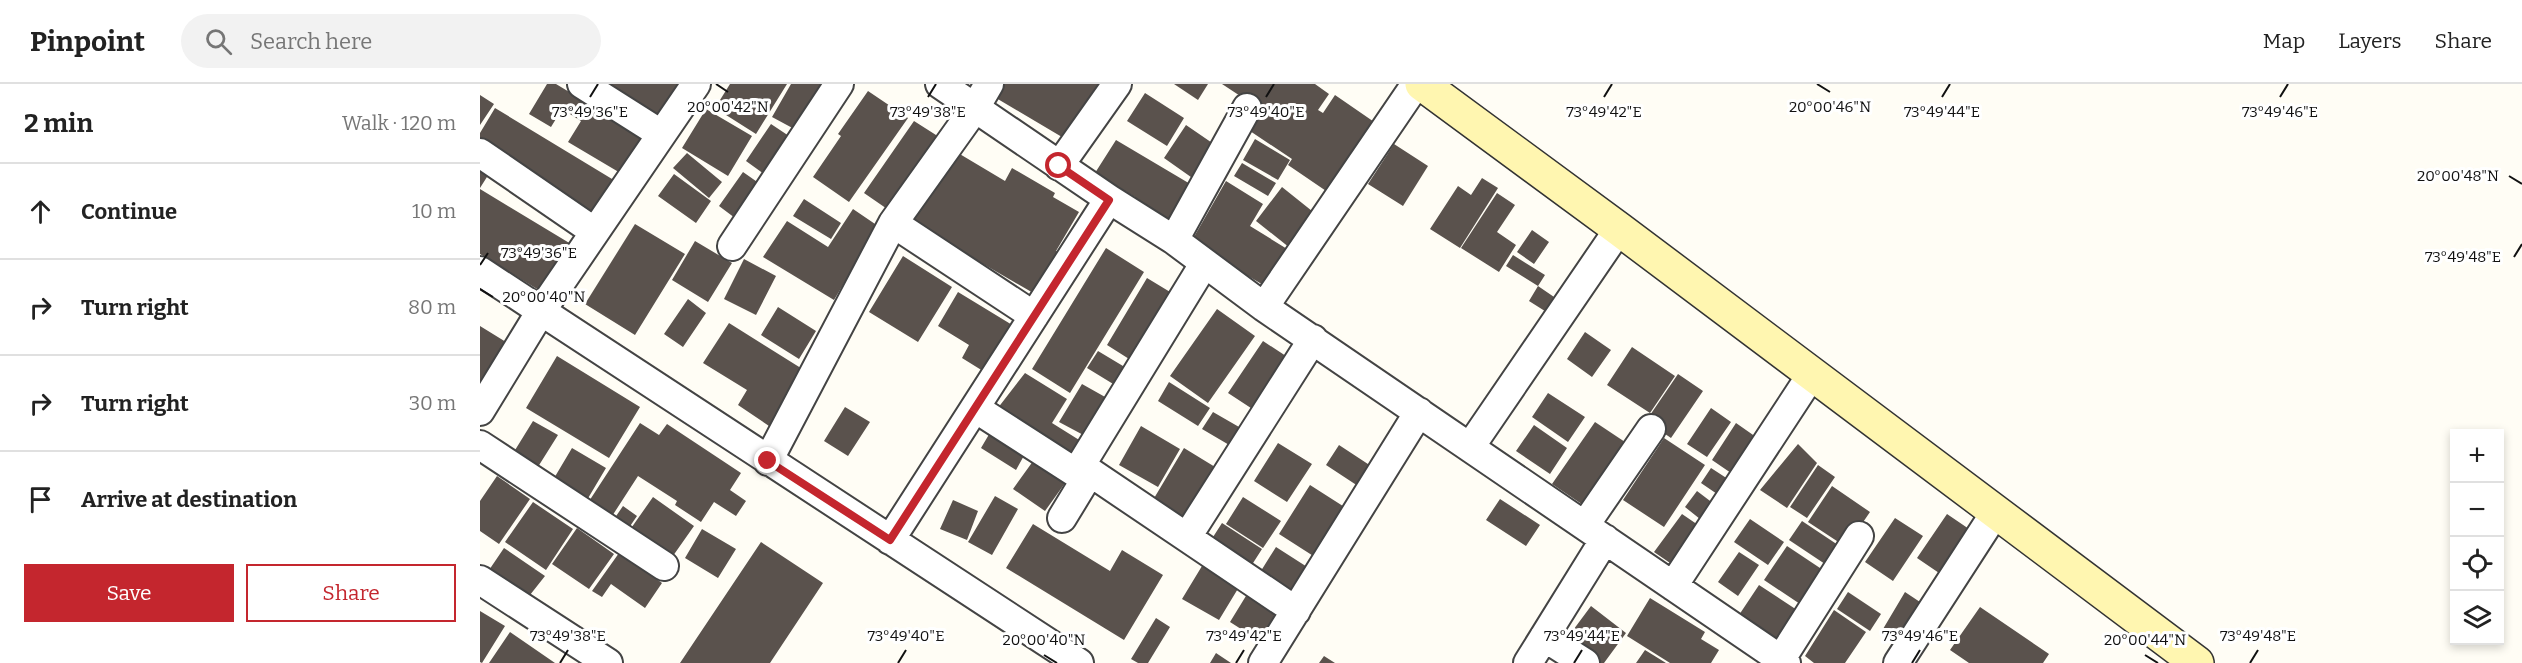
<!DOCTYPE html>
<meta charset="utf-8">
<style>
:root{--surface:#fff;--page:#f2f2f2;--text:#222;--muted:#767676;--line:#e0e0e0;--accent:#c4262e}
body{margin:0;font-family:Bitter,serif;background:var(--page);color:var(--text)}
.controls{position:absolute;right:18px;bottom:18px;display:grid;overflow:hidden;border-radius:0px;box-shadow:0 3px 9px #0003}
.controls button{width:54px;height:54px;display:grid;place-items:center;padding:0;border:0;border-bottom:2px solid var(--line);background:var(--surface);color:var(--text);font:30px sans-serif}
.stop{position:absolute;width:18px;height:18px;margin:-14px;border:4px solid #c4262e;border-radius:50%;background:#fff}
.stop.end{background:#c4262e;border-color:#fff;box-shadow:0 2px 6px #0008}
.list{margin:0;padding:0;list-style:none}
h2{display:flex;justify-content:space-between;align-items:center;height:78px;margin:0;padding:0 24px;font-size:26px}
h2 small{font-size:20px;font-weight:400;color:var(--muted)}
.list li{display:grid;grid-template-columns:39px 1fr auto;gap:18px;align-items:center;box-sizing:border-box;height:96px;padding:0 24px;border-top:2px solid var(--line)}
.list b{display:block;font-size:22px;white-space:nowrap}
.list em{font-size:20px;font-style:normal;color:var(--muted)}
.actions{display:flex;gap:12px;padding:18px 24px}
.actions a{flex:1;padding:14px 0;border:2px solid var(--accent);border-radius:0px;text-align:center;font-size:21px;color:var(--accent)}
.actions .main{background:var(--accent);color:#fff}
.icon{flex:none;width:33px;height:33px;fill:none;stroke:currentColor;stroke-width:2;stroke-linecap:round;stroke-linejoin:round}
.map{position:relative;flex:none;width:2042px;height:579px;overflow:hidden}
header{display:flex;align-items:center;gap:36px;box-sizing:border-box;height:84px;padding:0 30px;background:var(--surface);border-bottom:2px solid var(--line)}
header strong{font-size:28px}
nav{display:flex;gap:33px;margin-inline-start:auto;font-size:21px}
.search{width:420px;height:54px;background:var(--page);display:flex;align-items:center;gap:15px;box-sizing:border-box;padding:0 21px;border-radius:33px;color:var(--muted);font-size:22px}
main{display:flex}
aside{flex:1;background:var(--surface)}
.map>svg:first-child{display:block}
</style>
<header>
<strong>Pinpoint</strong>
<div class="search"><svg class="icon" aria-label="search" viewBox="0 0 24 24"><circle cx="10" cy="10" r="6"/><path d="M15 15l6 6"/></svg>Search here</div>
<nav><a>Map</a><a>Layers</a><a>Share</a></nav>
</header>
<main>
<aside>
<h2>2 min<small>Walk · 120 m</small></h2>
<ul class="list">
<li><svg class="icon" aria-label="ahead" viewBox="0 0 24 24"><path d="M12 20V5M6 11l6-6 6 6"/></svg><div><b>Continue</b></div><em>10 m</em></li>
<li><svg class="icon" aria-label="right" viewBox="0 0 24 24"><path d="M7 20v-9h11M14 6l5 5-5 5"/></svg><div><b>Turn right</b></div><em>80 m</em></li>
<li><svg class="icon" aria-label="right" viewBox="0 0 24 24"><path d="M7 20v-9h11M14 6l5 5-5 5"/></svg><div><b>Turn right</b></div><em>30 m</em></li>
<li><svg class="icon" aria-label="arrive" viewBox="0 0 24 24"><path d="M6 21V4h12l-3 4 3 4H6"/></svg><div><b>Arrive at destination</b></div></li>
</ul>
<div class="actions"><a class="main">Save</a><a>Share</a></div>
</aside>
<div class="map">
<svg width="2042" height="579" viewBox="0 0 2042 579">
<rect width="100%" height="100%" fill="#fffdf5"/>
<path fill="#5a524d" d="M67 0H76L164 53 142 90 88 58 101 37 82 25 71 43 49 30Z
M116 0H201L175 39Z
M250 0H307L276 50 235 24Z
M311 0H350L318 47 292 33Z
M518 0H628L587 56 511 11Z
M694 0H728L718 16Z
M742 0H835L849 10 838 26 843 29 855 11 900 42 852 111 808 81 812 75 770 47 783 27Z
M388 7 428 34 369 118 333 93 361 52 358 50Z
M665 9 704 34 687 62 647 37Z
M0 11 14 20 0 41Z
M15 24 137 98 116 131 0 61V49Z
M226 25 272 52 248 92 202 64Z
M434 37 467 58 413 129 384 109Z
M291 40 309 52 284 90 266 77Z
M706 41 741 65 718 98 684 74Z
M775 55 810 76 798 96 763 76Z
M636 56 717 104 689 149 648 123 655 113 615 89Z
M914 60 948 82 923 122 888 100Z
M473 66 525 97 532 84 575 109 573 113 599 128 576 167 579 168 555 210 431 138Z
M207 69 242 98 229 114 193 84Z
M0 78 12 85 0 104Z
M762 79 796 99 788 112 754 92Z
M263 88 283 102 259 137 239 122Z
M194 90 231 117 216 139 178 112Z
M1002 94 1018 104 980 164 950 145 978 102 991 111Z
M746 97 783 120 770 142 812 168 790 205 711 158Z
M802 103 837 131 810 164 776 137Z
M0 105 91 160 62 208 0 170Z
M1017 109 1035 121 1017 148 1036 161 1019 188 981 164Z
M324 115 361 139 351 155 313 132Z
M373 125 398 142 354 216 283 173 307 137 348 163Z
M155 140 205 170 155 251 105 220Z
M1052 146 1069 158 1054 180 1037 168Z
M215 157 252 179 228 218 192 196Z
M626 164 664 188 590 309 552 285Z
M1033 171 1065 191 1058 202 1026 182Z
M423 172 472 203 438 258 389 228Z
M264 175 296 192 276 231 244 215Z
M667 194 700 214 657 280 627 261Z
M1058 202 1077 215 1068 229 1049 217Z
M478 208 539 245 511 292 482 274 489 261 458 242Z
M208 215 226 229 203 263 184 250Z
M298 223 336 247 319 275 281 251Z
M737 225 775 252 728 319 690 292Z
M249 239 324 286 289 342 258 321 267 306 223 279Z
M0 242 34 263 0 318Z
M1105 248 1131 266 1112 293 1087 275Z
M783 257 812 276 777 328 748 309Z
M1152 263 1195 292 1170 329 1127 301Z
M618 267 653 288 643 306 607 284Z
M77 272 160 323 129 374 46 324Z
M545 289 587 315 572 339 604 359 593 378 514 329Z
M1198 290 1223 307 1191 354 1166 337Z
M689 298 730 324 718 342 678 317Z
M602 300 634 318 609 354 579 338Z
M1068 309 1105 333 1088 358 1052 333Z
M365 323 390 338 368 372 344 357Z
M1231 324 1251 338 1227 373 1207 360Z
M733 328 766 347 756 365 722 345Z
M53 337 78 351 56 386 32 371Z
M1115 338 1154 364 1112 427 1072 400Z
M160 339 179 351 187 340 261 389 250 406 266 417 256 432 234 418 221 438 195 421 197 417 158 392 125 443 102 428Z
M1256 339 1276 353 1251 389 1232 376Z
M1054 341 1087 364 1070 390 1036 367Z
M661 342 700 365 678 403 639 381Z
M511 347 546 368 536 386 501 364Z
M1184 354 1225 381 1184 443 1143 416Z
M798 359 832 380 807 418 774 397Z
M1318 360 1337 379 1307 424 1280 406Z
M859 361 894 384 881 404 846 381Z
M92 364 126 384 104 421 70 401Z
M704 364 740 386 708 444 670 421Z
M556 373 588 395 565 427 533 405Z
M1338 381 1355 393 1327 434 1310 423Z
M1231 384 1251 397 1240 412 1221 399Z
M17 392 50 415 19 460 0 447V417Z
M830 401 866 424 838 475 799 450Z
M1352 402 1390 428 1366 463 1328 438Z
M1217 407 1238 423 1225 439 1205 423Z
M515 412 538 425 512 471 488 458Z
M173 413 214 442 188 479 147 450Z
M763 413 801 437 783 464 746 440Z
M1020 415 1060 441 1046 462 1006 436Z
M473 416 498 427 487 456 460 445Z
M53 418 93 445 66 486 25 458Z
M143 422 157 432 144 451 130 441Z
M1202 430 1221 443 1193 481 1174 468Z
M1467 430 1492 447 1462 491 1437 474Z
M1415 434 1443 452 1413 497 1385 478Z
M1270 435 1304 458 1288 481 1254 458Z
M1322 437 1364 465 1351 484 1309 456Z
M742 439 782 465 766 490 726 464Z
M553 440 630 487 642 466 683 491 644 556 526 484Z
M97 444 134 470 109 505 72 480Z
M222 445 256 465 238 494 205 474Z
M281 458 343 499 290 579H200Z
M1307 462 1349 490 1326 524 1284 496Z
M796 463 835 488 812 523 774 498Z
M24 464 65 492 46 516 5 492Z
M1259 468 1279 481 1258 512 1238 498Z
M139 469 182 499 165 524 131 500 122 513 112 507Z
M722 482 759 503 739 536 702 515Z
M1279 501 1317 526 1296 557 1259 531Z
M769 507 802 527 783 559 750 538Z
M1368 508 1401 530 1390 547 1357 525Z
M1425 508 1443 520 1421 558 1403 545Z
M1170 514 1225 548 1221 555 1239 566 1231 579H1190L1147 552Z
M1111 522 1146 549 1124 579H1113L1085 557Z
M1500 523 1569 570 1563 579H1489L1470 566Z
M1354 526 1386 548 1365 579H1334L1325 572Z
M0 527 25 542 2 579 0 578Z
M676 534 690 543 668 579H658L651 575Z
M30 548 75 579H9Z
M1165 566 1186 579H1156Z
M736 569 751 579H730Z
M844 572 855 579H839Z"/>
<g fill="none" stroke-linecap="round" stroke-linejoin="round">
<g stroke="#444" stroke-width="32">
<path id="street" d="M102 0 181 50
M216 0 61 227 599 579
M460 0 629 115 694 156 784 223 1306 579
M0 69 115 148
M579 82 637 0
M413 139 554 232
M694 156 767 24
M252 162 359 0
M0 187 61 227 0 327
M784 223 936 0
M495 324 596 389 610 388 816 527
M0 361 184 482
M990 363 1139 145
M288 377 413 139 495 24 509 0
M596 389 724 180
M582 434 610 388
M1105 441 1171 345
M707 453 833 255
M410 456 629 115
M0 496 128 579
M1193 502 1332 290
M1064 553 1105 579
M1301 575 1379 452
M783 579 939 328
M1048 579 1125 455
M1418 579 1515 429"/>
</g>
<g stroke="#333" stroke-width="36">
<path id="secondary" d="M942 0 1139 145 1717 579"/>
</g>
<use href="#street" stroke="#fff" stroke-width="28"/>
<use href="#secondary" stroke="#fff6b0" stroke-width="33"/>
</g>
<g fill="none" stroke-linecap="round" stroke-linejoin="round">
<path stroke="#c4262e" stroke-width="8" d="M288 377 410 456 629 116 579 82"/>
</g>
<path fill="none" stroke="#111" stroke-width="2" d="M236 0 248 8M1337 0 1350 8M110 13 118 0M448 13 456 0M786 13 794 0M1124 13 1132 0M1462 13 1470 0M1800 13 1808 0M2029 92 2042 100M2034 173 2042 160M0 181 8 169M0 205 13 213M564 571 577 579M1665 571 1678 579M80 579 88 566M418 579 426 566M756 579 764 566M1094 579 1102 566M1432 579 1440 566M1770 579 1778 566"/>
<g font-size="15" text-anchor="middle" fill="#111" stroke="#fff" stroke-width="6" stroke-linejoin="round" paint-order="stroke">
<text x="248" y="28">20°00'42"N</text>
<text x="1350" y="28">20°00'46"N</text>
<text x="110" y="33">73°49'36"E</text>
<text x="448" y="33">73°49'38"E</text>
<text x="786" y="33">73°49'40"E</text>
<text x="1124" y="33">73°49'42"E</text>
<text x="1462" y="33">73°49'44"E</text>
<text x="1800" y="33">73°49'46"E</text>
<text x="1978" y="97">20°00'48"N</text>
<text x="59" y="174">73°49'36"E</text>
<text x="1983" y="178">73°49'48"E</text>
<text x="64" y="218">20°00'40"N</text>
<text x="88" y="557">73°49'38"E</text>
<text x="426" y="557">73°49'40"E</text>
<text x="764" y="557">73°49'42"E</text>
<text x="1102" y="557">73°49'44"E</text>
<text x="1440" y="557">73°49'46"E</text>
<text x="1778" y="557">73°49'48"E</text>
<text x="564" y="561">20°00'40"N</text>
<text x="1665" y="561">20°00'44"N</text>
</g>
</svg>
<div class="controls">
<button>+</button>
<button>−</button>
<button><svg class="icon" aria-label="locate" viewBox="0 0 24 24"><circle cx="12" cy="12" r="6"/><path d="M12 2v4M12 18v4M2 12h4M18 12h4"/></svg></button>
<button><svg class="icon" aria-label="layers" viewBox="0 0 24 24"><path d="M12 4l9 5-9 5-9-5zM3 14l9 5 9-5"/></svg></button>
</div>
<div class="stop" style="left:579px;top:82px"></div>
<div class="stop end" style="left:288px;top:377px"></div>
</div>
</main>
